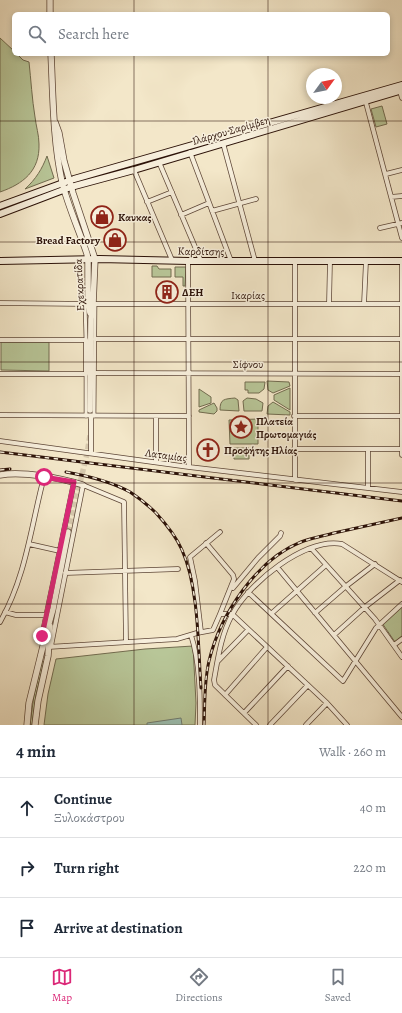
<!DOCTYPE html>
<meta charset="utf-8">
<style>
:root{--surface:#fff;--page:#f2f2f3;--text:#1f2937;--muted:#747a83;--line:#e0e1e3;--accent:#db2777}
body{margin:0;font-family:Alegreya,serif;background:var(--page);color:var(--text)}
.compass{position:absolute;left:306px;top:68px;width:36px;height:36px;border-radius:50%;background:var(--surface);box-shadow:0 2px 6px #0003;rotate:57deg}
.stop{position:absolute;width:12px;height:12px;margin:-9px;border:3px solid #db2777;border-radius:50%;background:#fff}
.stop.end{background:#db2777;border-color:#fff;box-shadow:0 1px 4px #0008}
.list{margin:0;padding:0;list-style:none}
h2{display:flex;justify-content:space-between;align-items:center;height:52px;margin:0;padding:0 16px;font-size:17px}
h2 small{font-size:13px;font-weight:400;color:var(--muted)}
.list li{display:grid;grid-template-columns:26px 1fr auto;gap:12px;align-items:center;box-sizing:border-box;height:60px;padding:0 16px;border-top:1px solid var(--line)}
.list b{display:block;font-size:15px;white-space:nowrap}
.list p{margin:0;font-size:13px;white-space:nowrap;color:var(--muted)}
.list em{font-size:13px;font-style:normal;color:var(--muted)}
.icon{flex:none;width:22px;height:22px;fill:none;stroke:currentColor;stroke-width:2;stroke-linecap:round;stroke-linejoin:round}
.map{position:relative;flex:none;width:402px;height:725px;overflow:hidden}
.search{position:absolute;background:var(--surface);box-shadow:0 2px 6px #0003;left:12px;right:12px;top:12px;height:44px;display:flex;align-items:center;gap:10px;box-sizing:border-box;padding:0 14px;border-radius:6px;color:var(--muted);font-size:15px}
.sheet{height:232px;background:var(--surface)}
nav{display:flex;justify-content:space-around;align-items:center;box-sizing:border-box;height:56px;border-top:1px solid var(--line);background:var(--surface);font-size:11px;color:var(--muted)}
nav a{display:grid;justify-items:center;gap:2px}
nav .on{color:var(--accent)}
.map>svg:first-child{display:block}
</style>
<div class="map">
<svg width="402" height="725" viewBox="0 0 402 725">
<rect width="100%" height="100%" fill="#f3e7c9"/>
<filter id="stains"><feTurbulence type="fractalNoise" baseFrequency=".005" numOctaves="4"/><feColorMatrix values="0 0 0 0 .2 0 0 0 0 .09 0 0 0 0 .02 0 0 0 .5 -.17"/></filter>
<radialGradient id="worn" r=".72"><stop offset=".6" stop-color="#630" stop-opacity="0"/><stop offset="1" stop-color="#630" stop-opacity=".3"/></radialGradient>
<path fill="#b8c698" stroke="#726c50" d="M0 38 14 51V54H17L23 60 29 62C31 80 32 99 35 117 36 126 39 135 39 144 40 171 23 184 0 192Z
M382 106 387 124 376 127 371 109Z
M47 156 54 178 25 189C36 179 42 169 47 156Z
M152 266H157L159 269H171V277H152Z
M175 267H186L185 286H183V277H175Z
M1 342H49V371L1 370Z
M267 381 289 382 290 386 273 393 268 390Z
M245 382H265L264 389 259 393H248V390H245Z
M290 388V410L274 400V395Z
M199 389 211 397V403L199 407Z
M235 398 238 400 239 411 220 410C220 399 224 399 235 398Z
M247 398 256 399 263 403 262 411H244L243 401Z
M273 402 290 412V415L267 414 268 406Z
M214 403 217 408V411L214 414 199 412V410Z
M258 419V444H230L229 420Z
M234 448H249V459H234Z
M402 606V636L395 642 382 623Z
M193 646 196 703 195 725H44L48 694 56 659 145 649Z
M42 661 44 662 36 695 32 725H30L34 695Z"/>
<path fill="#9bc0b3" stroke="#6f7a6f" d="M181 718 182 725H147V723Z"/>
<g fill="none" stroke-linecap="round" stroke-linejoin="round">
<path stroke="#d5c7ac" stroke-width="5.5" stroke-dasharray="5.5 3" stroke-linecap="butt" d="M68 532 87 454 90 435"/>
<g stroke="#5e4738" stroke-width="4.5">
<path id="pedestrian" d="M85 304 86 340
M86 374V416
M94 416 95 304"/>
</g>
<g stroke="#5e4738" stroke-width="5.5">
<path id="minor" d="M400 91 402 98
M365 99 402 238
M223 143 255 261
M190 152 231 261
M159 162 201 261
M134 170 172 260
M386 174 402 170
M391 197 402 196
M147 202 172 192
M212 211 256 199
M181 215 209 203
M380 228 402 223
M188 261 189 467
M402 261V455
M0 303 88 304
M93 304H402
M329 304 330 261
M364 304 366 261
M95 339H402
M0 340H86V374H0
M95 373 402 374
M0 415 189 416
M156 416V462
M294 416H402
M0 441 189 467 402 492
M294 449H402
M368 449V488
M91 453V416
M295 480V261
M206 543 233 575 234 579 220 614
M29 544 60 551
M311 548 375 619 402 657
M277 567 402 717
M65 573 178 569
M233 588 258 558 280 536 281 533
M248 592 343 681 376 628 402 604
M5 612 16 615H46
M272 613 326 565
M315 613 345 587 375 564
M0 622C26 577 31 526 44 477
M201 632 195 581 190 557 220 532
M191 635C200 663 200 695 200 725
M334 635 365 607 400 580
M43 642 42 636 74 482
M394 645 402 639
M51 646 83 485 124 502 126 642
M48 647 177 639 197 633 213 630 220 614H232L327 703 347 725
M218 661 248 630
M225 695 267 647
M244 713 288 666
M256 725 215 685 214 680C218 658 221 635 232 615 248 584 305 537 342 544L402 582
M270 725 308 685
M306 725 327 703"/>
</g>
<g stroke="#5e4738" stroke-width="7">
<path id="tertiary" d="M50 14V0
M51 54C53 96 53 140 62 182 68 206 79 230 87 254L88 260V304L90 313
M55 122 59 133 64 161 73 193 95 259 93 304 91 319 90 410
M0 475C23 471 61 478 83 485
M27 725 29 703 46 634 53 609 68 532
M35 725 38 701 48 656 50 626"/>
</g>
<g stroke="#2c1208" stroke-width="8">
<path id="secondary" d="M0 206 74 179 402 85
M0 214 71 187 134 170 402 90
M0 261 100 259 188 261H402"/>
</g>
<use href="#pedestrian" stroke="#f7efdc" stroke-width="3"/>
<use href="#minor" stroke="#f7efdc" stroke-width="4"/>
<use href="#tertiary" stroke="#f7efdc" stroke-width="5.5"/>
<use href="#secondary" stroke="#f7efdc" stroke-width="6"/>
<g stroke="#2c1208" stroke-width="3">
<path id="rail" d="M0 452 402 501
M0 470 10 469
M66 472C88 476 110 481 130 492 139 498 148 505 156 513 166 524 176 536 182 550 199 588 198 647 201 688
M204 725C205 704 204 682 209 661 220 615 256 560 301 542 312 538 323 536 334 533 356 528 379 523 402 518"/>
</g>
<use href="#rail" stroke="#f7efdc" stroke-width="1.5" stroke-dasharray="4.5" stroke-linecap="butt"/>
</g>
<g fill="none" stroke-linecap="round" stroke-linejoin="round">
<path stroke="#db2777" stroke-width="5" d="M42 636 74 482 44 477"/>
</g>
<path fill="none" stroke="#2c1208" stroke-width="1" stroke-opacity="0.55" d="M134 0V14M268 0V14M134 54V725M268 54V725M0 121H402M0 242H402M0 362H402M0 483H402M0 604H402"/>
<defs>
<g id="shop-ring" transform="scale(1.15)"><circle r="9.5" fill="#f7efdc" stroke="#8f2418" stroke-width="1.5"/><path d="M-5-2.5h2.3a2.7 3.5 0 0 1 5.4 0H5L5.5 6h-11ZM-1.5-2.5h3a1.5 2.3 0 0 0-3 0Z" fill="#8f2418"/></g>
<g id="building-ring" transform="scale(1.15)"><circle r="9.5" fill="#f7efdc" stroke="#8f2418" stroke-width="1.5"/><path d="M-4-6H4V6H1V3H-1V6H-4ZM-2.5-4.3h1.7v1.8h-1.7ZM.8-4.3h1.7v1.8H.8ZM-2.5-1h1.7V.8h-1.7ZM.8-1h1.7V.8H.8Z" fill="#8f2418"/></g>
<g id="sight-ring" transform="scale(1.15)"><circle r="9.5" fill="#f7efdc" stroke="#8f2418" stroke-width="1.5"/><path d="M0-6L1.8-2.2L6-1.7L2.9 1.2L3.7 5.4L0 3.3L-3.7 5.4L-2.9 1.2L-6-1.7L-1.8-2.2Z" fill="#8f2418"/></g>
<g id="church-ring" transform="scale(1.15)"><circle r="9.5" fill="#f7efdc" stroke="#8f2418" stroke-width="1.5"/><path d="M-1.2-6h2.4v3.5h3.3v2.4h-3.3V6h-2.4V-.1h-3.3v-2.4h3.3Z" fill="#8f2418"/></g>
</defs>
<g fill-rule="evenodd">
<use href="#shop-ring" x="102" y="217"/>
<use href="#shop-ring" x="115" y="240"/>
<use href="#building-ring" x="167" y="292"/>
<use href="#sight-ring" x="241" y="427"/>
<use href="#church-ring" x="208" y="450"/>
</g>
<g text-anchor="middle" stroke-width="3" stroke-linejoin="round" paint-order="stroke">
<g font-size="11" fill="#2c1208" stroke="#f7efdc">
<text transform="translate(231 130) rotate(-16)" y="4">Ιλάρχου Σαρίμβεη</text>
<text transform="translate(201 251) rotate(1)" y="4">Καρδίτσης</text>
<text transform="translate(79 285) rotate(-93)" y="4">Εχεκρατίδα</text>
<text x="248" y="299">Ικαρίας</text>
<text x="248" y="368">Σίφνου</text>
<text transform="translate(166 455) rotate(8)" y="4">Λαταμίας</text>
</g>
<g font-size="11" font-weight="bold" fill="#2c1208" stroke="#f7efdc" text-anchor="start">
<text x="118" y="221">Καυκας</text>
<text x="100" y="244" text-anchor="end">Bread Factory</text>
<text x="182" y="296">ΔΕΗ</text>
<text x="256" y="425">Πλατεία<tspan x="256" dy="13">Πρωτομαγιάς</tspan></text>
<text x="224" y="454">Προφήτης Ηλίας</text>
</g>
</g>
<rect width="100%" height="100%" filter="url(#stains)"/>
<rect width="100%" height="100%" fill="url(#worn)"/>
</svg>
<svg class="compass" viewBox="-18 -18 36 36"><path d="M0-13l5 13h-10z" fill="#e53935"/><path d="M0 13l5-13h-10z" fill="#747a83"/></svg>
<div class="stop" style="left:44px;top:477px"></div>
<div class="stop end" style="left:42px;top:636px"></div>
<div class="search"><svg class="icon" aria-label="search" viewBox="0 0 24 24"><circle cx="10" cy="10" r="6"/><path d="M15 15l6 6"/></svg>Search here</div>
</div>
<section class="sheet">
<h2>4 min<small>Walk · 260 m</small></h2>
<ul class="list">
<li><svg class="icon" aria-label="ahead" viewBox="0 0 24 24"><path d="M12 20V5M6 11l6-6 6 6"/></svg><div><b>Continue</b><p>Ξυλοκάστρου</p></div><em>40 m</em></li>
<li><svg class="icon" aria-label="right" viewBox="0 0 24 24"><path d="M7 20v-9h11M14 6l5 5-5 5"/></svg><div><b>Turn right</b></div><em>220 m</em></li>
<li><svg class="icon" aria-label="arrive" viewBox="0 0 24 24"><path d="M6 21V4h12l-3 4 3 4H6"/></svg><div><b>Arrive at destination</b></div></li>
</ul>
</section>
<nav>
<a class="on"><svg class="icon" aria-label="map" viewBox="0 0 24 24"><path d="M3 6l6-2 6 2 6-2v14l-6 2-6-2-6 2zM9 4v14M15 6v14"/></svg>Map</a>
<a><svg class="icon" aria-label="directions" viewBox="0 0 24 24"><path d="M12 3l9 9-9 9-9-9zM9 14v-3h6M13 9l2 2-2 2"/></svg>Directions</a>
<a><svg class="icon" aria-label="saved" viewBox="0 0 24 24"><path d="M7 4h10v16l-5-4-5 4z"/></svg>Saved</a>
</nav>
